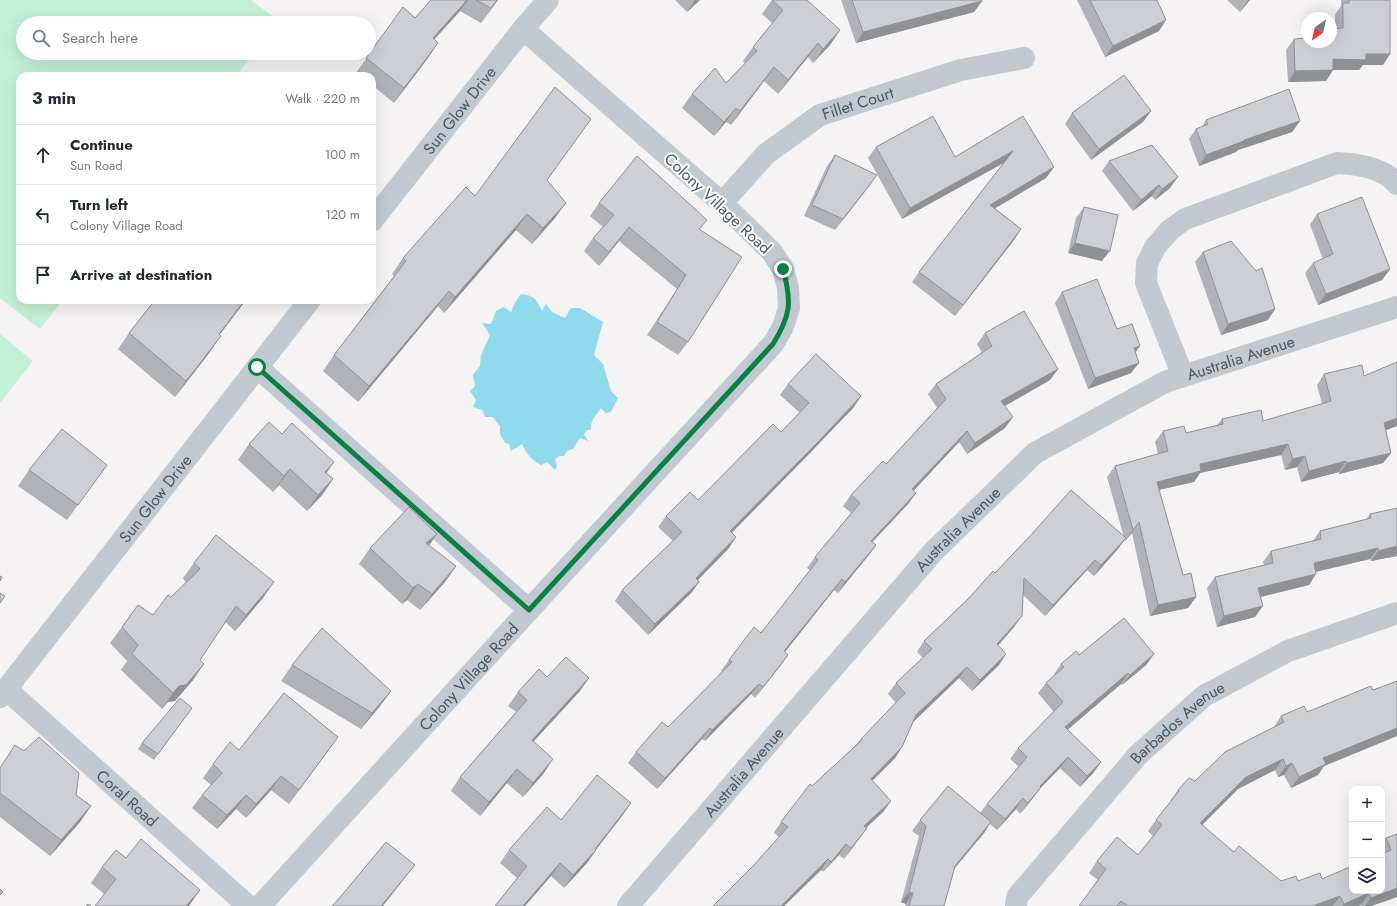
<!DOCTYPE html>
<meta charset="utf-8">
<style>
:root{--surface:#fff;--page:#f6f6f7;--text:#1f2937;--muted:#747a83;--line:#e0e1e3}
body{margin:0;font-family:Jost,sans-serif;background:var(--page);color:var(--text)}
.controls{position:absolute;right:12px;bottom:12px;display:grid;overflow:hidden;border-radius:8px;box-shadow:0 4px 16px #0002}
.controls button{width:36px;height:36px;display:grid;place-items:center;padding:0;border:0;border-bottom:1px solid var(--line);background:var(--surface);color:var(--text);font:20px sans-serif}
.compass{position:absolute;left:1301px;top:12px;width:36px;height:36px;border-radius:50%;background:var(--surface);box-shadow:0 4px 16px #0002;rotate:214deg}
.stop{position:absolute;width:12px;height:12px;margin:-9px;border:3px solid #0b8043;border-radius:50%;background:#fff}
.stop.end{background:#0b8043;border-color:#fff;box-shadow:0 1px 4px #0008}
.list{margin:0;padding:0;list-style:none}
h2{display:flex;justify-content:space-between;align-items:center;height:52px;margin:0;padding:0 16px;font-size:17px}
h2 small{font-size:13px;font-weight:400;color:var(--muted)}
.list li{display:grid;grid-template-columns:26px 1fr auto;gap:12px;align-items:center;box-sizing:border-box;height:60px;padding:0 16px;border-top:1px solid var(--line)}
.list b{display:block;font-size:15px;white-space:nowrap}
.list p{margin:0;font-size:13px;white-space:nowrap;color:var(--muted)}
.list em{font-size:13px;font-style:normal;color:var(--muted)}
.icon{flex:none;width:22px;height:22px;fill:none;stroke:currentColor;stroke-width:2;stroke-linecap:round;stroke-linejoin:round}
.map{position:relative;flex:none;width:1397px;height:906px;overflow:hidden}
.search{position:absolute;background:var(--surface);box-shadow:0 4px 16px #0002;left:16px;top:16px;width:360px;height:44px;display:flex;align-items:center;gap:10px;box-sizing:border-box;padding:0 14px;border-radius:22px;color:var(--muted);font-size:15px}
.panel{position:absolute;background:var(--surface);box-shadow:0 4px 16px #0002;left:16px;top:72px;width:360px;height:232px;border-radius:12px}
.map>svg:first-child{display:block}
</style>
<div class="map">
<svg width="1397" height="906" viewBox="0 0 1397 906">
<rect width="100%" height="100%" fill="#f5f3f3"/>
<path fill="#c3f1d5" d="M0 0H251L279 21 277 23H23V53H254L236 76H20V300H63L40 329 0 298Z
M0 334 33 361 0 403Z"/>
<path fill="#90daee" d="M521 294C535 296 536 299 542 311L546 304 552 312 565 318 571 308H580L603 322 594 355 603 364 611 391 618 398 611 412 606 413 601 408C596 416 590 420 591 430H587L584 434 588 441 580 438 573 449 567 451 564 456H559L555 459 557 466 555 470 547 462 541 465C532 460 526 454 522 444L511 451 509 444 505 443 500 434V426L492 417H485L482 410 473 407 476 400 470 391 475 386 473 375 480 366 481 355 490 335 482 323 491 324 496 311 504 307 511 312 516 301Z"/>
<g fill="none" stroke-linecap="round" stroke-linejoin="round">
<g stroke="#c1cad2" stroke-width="22">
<path id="s1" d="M722 203 766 154 820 115 961 70 1024 58"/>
<path id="s2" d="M372 221 523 29 548 0"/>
<path d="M257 367 529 610"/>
<path d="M1183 376 1146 283 1147 263 1156 246 1170 230 1185 219 1337 163C1358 164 1382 167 1397 184"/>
<path id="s3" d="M6 689 248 906"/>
<path id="s4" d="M0 697 310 300"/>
<path id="s5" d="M260 906 529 610 773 344 783 327 789 308 788 288 783 269 772 252 722 203 523 29"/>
<path id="s6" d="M628 906 933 552 1035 453 1165 382 1397 307"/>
<path id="s7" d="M1016 906 1017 897 1138 755 1204 696 1288 651 1397 613"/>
</g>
</g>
<path fill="#b0b2b7" d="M431 0H498L481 23 460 11 434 39 428 58 394 103 372 85V76H360L356 73 403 7 415 18Z
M675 0H700L687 12Z
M772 0 840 30 830 45 813 63 808 57 778 94 764 81 731 125 726 122 714 136 682 108 692 94 726 83 745 63 743 61 753 47 772 23 762 14Z
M841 0H981L982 1 974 12 856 43Z
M1077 0H1157L1159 31 1105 57Z
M1227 0H1250L1240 12Z
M1341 0H1390V54L1383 65H1363L1359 70H1333L1326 81 1288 82 1286 50 1294 39 1302 38 1307 32V42L1335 29V14L1341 6Z
M1151 111 1143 122 1091 160 1065 124 1072 113Z
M591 119 547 180 555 218 532 244 516 230 444 313 438 306 358 402 323 371 334 355 394 276 392 274 403 258 475 196Z
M1206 120 1300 121 1292 132 1238 150 1236 152 1199 166 1189 139 1196 129 1202 127Z
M876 147 955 157 1054 167 1046 178 995 208 1021 229 1014 240 955 316 912 282 919 272 1004 163 902 219 868 158Z
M835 155 870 185 835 230 804 216 827 166Z
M1109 161 1170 188 1155 200 1152 196 1133 211 1102 171Z
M599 203 700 230 688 342 678 355 647 335 677 289 619 241 599 266 584 251 593 238 603 227 590 216Z
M1084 207 1102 261 1068 253 1076 218Z
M1317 214 1390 269 1382 280 1318 305 1305 273 1313 263 1323 259 1310 225Z
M1203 252 1268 320 1221 335 1195 262Z
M1062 292 1117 329 1140 346 1135 352 1131 373 1088 389 1055 303Z
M155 300H246L220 334 210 352 175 397 118 349 129 333Z
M985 333 1058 369 1050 380 1005 406V428L967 454 959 442 914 490 916 493 909 503 872 542 876 545 868 556 838 593 834 590 785 652 788 655 781 665 755 698 751 694 705 741 702 739 657 789 628 763 636 752 668 727 723 672 721 671 729 660 761 633 810 570 807 568 815 557 851 513 843 506 851 495 886 464 937 408 928 394 936 384 982 353 977 344Z
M1397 362V426L1386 430 1391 453 1383 463 1339 474V472L1301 482 1297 467 1285 470 1281 455 1200 473 1194 482 1159 490 1183 575 1196 597 1188 608 1150 616 1132 533 1125 541V539L1118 549 1094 576 1087 570 1045 616 1023 595 1014 627 998 646 1006 654 999 665 972 691 959 678 914 721 902 747 895 758 872 781 891 801 883 812 866 828H867L859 839 844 859 839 855 823 872 821 870 784 906H713L753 866 779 837 774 833 781 822 812 786 856 745 861 739 896 703 888 694 896 683 923 658 917 652 924 641 995 573 1030 536 1124 537 1107 477 1115 466 1158 454 1155 442 1163 431 1186 433 1217 425 1222 419 1263 421 1322 404 1317 385 1324 374 1364 376Z
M788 384 854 407 809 454 732 533 729 548 698 580 699 582 692 592 648 635 615 601 622 590 673 541 658 527 666 516 698 500 781 432 800 413 780 395Z
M282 434 334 462 326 473 333 479 322 495 307 511 279 485 273 492 238 460 249 444Z
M107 465 67 520 18 486 29 470Z
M1397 508V556L1371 561 1370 559 1316 572 1309 585 1261 597 1255 617 1217 627 1207 588 1215 577 1264 565 1263 562 1271 551 1313 541 1320 531 1366 519 1370 514Z
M429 546 456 566 445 582 420 610 407 600 402 604 359 564 370 548Z
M194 563 263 598 235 631 225 622 200 660 193 680 175 701 168 702 162 709 121 670 127 661 110 643 122 627 153 615 186 583 183 578Z
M1154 654 1146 665 1122 685 1121 684 1068 729 1094 772 1080 787 1060 768 1041 787 1033 798 1020 814 1016 809 997 830 990 824 984 833 955 868 944 906H905L906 904 901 902 919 836 912 831 920 820 980 813 987 804 1019 767 1010 759 1018 748 1054 712 1038 693 1046 683 1054 675V674L1061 664 1079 655Z
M292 665 391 691 380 706 361 729 281 681Z
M547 677 589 678 579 692 533 742 544 773 523 797 507 783 480 816 451 791 460 777 516 712 508 706 518 692Z
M1397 681V736L1324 766 1318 775 1291 788 1284 775 1278 777 1275 770 1238 789 1202 825 1234 852 1281 881H1298L1322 879 1382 891V844L1386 838 1397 834V897L1371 906H1362L1361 905 1358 906H1079L1098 880 1089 873 1097 861 1138 855 1153 836 1148 831 1156 820 1170 802V801L1178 790 1195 781 1274 727 1281 716 1307 712 1373 690Z
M192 708 154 760 138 749 142 743Z
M338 737 289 804 271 790 246 818 236 809 217 829 192 808 202 795 211 785 203 778 213 764 239 750Z
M24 751 76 795 91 806 80 822 50 856 0 817V768Z
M631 803 622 816 596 850 587 863 564 888 551 876 525 906H495L517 878 500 863 509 850 561 820Z
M102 867 189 906 104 894 91 883Z"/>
<path fill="#909195" d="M467 0H468L460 11 423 52 433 38Z
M497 0H498L481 23Z
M695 0H700L687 12Z
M1248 0H1250L1240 12Z
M982 1 974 12 856 43 863 32Z
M1166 20 1159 31 1105 57 1113 46Z
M840 30 830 45 813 63 823 49Z
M438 43 428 58 394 103 404 88Z
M818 43 808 57 778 94 788 80Z
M1366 54H1390L1383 65H1363L1359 70H1333L1326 81 1288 82 1295 71 1333 59Z
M774 67 764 81 731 125 740 111Z
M736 108 726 122 714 136 724 122Z
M1151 111 1143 122 1091 160 1099 149Z
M1300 121 1292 132 1238 150 1236 152 1199 166 1206 155 1244 140Z
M1013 151 1005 162 902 219 910 208Z
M1054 167 1046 178 982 216 990 205Z
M877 175 870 185 835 230 843 219Z
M1178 177 1170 188 1155 200 1162 189Z
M1159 185 1152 196 1133 211 1141 200Z
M566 203 555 218 532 244 543 228Z
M527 214 516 230 444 313 455 297Z
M629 227 619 241 599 266 609 252Z
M1021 229 1014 240 955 316 963 305Z
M1075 243 1110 251 1102 261 1068 253Z
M1390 269 1382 280 1318 305 1326 294Z
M449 291 438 306 358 402 369 386Z
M245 300H246L208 350 219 334Z
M1275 309 1268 320 1221 335 1228 324Z
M221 336 210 352 175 397 186 381Z
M1140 346 1132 357 1134 348Z
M1139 363 1131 373 1088 389 1095 378Z
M1058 369 1050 380 994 412 1001 401Z
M861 396 854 407 809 454 722 542 730 531Z
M1013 417 1005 428 967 454 975 443Z
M1397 418V426L1376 434 1384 423Z
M967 431 959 442 905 500 912 489Z
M1288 444 1281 455 1200 473 1194 482 1149 492 1157 482 1200 464Z
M1391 453 1383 463 1339 474 1347 463Z
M1305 456 1297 467 1285 470 1293 459Z
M1346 461 1339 472 1301 482 1309 471Z
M334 462 323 478 325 472Z
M290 469 279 485 273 492 284 476Z
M333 479 322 495 307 511 318 495Z
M916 493 909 503 863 552 871 541Z
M1139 522 1132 533 1125 541 1133 530Z
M437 534 426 550V543Z
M736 537 729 548 689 589 696 578Z
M1126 538 1118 549 1094 576 1101 565Z
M876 545 868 556 838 593 845 582Z
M1397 546V556L1371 561 1378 551Z
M1378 548 1370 559 1306 574 1314 563Z
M1095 560 1087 570 1045 616 1053 605Z
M456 566 445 582 420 610 432 594Z
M1316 574 1309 585 1251 599 1258 588Z
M842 579 834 590 777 662 784 651Z
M274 582 263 598 235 631 246 615Z
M699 582 692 592 648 635 655 624Z
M418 584 407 600 402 604 413 588Z
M1196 597 1188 608 1150 616 1158 605Z
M1263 606 1255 617 1217 627 1224 616Z
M1022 616 1014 627 989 655 997 644Z
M1006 654 999 665 972 691 980 680Z
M1154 654 1146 665 1122 685 1130 675Z
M788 655 781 665 755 698 763 687Z
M204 664 193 680 175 701 168 702 162 709 173 693 179 686Z
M967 667 959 678 909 726 916 715Z
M1128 673 1121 684 1058 738 1065 727Z
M589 678 579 692 522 754 532 740Z
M759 684 751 694 705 741 712 730Z
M391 691 380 706 361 729 372 713Z
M710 728 702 739 657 789 665 778Z
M1397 728V736L1324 766 1318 775 1291 788 1299 777 1323 758Z
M338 737 328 751 289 804 299 790Z
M902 747 895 758 863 790 871 779Z
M1068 757 1060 768 1032 797 1040 786Z
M553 759 544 773 523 797 533 783Z
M1283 759 1275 770 1238 789 1192 835 1200 823 1246 777Z
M1101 762 1094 772 1080 787 1087 776Z
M1292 763 1284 775 1278 777 1286 766Z
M517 769 507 783 480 816 489 802Z
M281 776 271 790 246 818 256 804Z
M1041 787 1033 798 1020 814 1028 803Z
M246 795 236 809 217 829 227 815Z
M1023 798 1016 809 997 830 1005 819Z
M891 801 883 812 856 837 864 826Z
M631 803 622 816 590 857 596 850 587 863 564 888 573 875 595 849Z
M91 806 80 822 50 856 61 840Z
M991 822 984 833 948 876 955 866Z
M867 828 859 839 844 859 851 848Z
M846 844 839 855 823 872 831 862Z
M828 859 821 870 784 906H781Z
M560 863 551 876 525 906H523Z
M415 865 404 879 383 906H381Z
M1397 888V897L1371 906H1365L1371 898Z
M200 890 189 906H186Z
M909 892 913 893 906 904 901 902Z
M1369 893 1361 905 1358 906H1342L1344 904Z
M1340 896 1333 906H1313Z"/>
<path fill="#cdcfd5" stroke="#909195" d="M431 0H467L433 38 438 43 404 88 366 58 403 7 415 18Z
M476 0H497L491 8Z
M772 0H807L840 30 823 49 818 43 788 80 774 67 740 111 736 108 724 122 692 94 715 68 726 83 757 51 753 47 783 10Z
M852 0H981L982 1 863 32Z
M1090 0H1157L1166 20 1113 46Z
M1349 0H1390V54H1366V60L1333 59V70L1295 71 1294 39 1307 38V42H1331V29L1343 28V3H1349Z
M1124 75 1151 111 1099 149 1072 113Z
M555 87 591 119 547 180 566 203 543 228 527 214 455 297 449 291 369 386 334 355 406 261 403 258 466 187 475 196Z
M1289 89 1300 121 1244 140V141L1206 155 1196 129 1208 124 1206 120Z
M933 116 955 157 1023 116 1054 167 990 205 1021 229 963 305 919 272 1013 151 910 208 876 147Z
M1152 145 1178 177 1162 189 1159 185 1141 200 1109 161Z
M835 155 877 175 843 219 812 205Z
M637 156 707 220 699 229 742 257 688 342 657 322 686 275 629 227 609 252 593 238 614 215 599 203Z
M1362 197 1390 269 1326 294 1313 263 1333 254 1317 214Z
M1084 207 1118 215 1110 251 1075 243Z
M1231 241 1256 271 1262 268 1275 309 1228 324 1203 252Z
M1097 279 1117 329 1132 324 1140 346 1134 348 1139 363 1095 378 1062 292Z
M155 300H245L219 334 221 336 186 381 129 333Z
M1024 311 1058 369 1001 401 1013 417 975 443 967 431 912 489 916 493 871 541 876 545 845 582 842 579 784 651 788 655 763 687 759 684 712 730 710 728 665 778 636 752 662 722 668 727 732 662 729 660 754 627 761 633 818 560 815 557 860 503 851 495 883 461 886 464 946 399 936 384 992 346 985 333Z
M816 354 861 396 817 443 730 531 736 537 696 578 699 582 655 624 622 590 682 532 666 516 690 492 698 500 773 424 781 432 809 403 788 384Z
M1397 362V418L1384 423 1391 453 1347 463 1346 461 1309 471 1305 456 1293 459 1288 444 1200 464 1201 471 1157 482 1183 575 1191 573 1196 597 1158 605 1139 522 1133 530 1115 466 1168 451 1163 431 1184 426 1186 433 1223 424 1222 419 1261 410 1263 421 1331 401 1324 374 1362 365 1364 376Z
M269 422 282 434 292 423 334 462 325 472 333 479 318 495 290 469 284 476 249 444Z
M62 429 107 465 78 505 29 470Z
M1071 490 1126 538 1101 565 1095 560 1053 605 1024 578 1022 616 997 644 1006 654 980 680 967 667 916 715 902 747 871 779 891 801 864 826 867 828 851 848 846 844 831 862 828 859 781 906H713L753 866 788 827 781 822 810 784 812 786 862 740 861 739 905 693 896 683 932 649 924 641 969 598 993 571 995 573 1030 536Z
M409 507 437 534 426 543 456 566 432 594 418 584 413 588 370 548Z
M1397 508V546L1378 551V548L1314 563 1316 574 1258 588 1263 606 1224 616 1215 577 1273 563 1271 551 1321 539 1320 531 1371 518 1370 514Z
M216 535 274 582 246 615 236 606 200 660 204 664 186 685 179 686 173 693 132 654 138 645 122 627 138 605 153 615 168 595 171 597 200 569 194 563Z
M0 576 2 577 0 581Z
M0 593 5 596 0 603Z
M1124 618 1154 654 1130 675 1128 673 1065 727 1101 762 1087 776 1068 757 1040 786 1041 787 1028 803 1023 798 1005 819 987 804 1027 757 1018 748 1063 702 1046 683 1064 667 1061 664 1076 651 1079 655Z
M322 628 391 691 372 713 292 665Z
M566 657 589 678 532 740 553 759 533 783 517 769 489 802 460 777 527 700 518 692 539 669 547 677Z
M1397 681V728L1323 758 1326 764 1299 777 1292 763 1286 766 1283 759 1246 777 1200 823 1234 852 1239 846 1281 881 1296 876 1298 881 1320 873 1322 879 1352 866V891H1382V854L1391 850 1386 838 1397 834V888L1371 898 1369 893 1344 904 1340 896 1313 906H1128L1121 901 1117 906H1079L1106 869 1097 861 1117 837 1138 855 1162 825 1156 820 1179 791 1178 790 1189 778 1195 781 1225 752 1284 722 1281 716 1304 706 1307 712 1371 686 1373 690Z
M284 693 338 737 299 790 281 776 256 804 246 795 227 815 202 795 222 773 213 764 230 742 239 750Z
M180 698 192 708 158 754 142 743Z
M39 737 79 773 76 795 91 806 61 840 0 793V768L15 745 24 751Z
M597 775 631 803 595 849 596 850 573 875 560 863 523 906H495L527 866 509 850 547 807 561 820Z
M948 786 991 822 955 866 944 906H909L913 893 909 892 926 826 920 820Z
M141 839 200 890 186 906H95L116 879 102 867 116 850 126 858Z
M386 842 415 865 381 906H332L342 895Z
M0 889 3 892 0 895Z
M88 904 91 906H86Z"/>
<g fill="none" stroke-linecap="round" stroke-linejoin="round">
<path stroke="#0b8043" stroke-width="5" d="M257 367 529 610 773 344C791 315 792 302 783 269"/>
</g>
<g text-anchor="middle" stroke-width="4" stroke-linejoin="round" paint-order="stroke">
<g font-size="16" fill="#4a5661" stroke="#fff">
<text dy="6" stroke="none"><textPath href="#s1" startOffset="172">Fillet Court</textPath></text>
<text dy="6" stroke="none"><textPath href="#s2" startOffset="141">Sun Glow Drive</textPath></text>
<text transform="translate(718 203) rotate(43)" y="6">Colony Village Road</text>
<text dy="6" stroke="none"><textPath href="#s6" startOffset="837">Australia Avenue</textPath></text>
<text dy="6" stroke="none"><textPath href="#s4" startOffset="252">Sun Glow Drive</textPath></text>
<text dy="6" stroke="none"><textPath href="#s6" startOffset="501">Australia Avenue</textPath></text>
<text dy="6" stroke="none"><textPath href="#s5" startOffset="310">Colony Village Road</textPath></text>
<text dy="6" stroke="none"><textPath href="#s7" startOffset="247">Barbados Avenue</textPath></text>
<text dy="6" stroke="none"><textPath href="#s6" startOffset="177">Australia Avenue</textPath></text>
<text dy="6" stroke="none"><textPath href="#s3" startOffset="163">Coral Road</textPath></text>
</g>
</g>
</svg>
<div class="controls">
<button>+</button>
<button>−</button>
<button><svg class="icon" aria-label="layers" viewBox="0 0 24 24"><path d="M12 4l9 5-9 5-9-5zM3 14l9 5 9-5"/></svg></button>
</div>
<svg class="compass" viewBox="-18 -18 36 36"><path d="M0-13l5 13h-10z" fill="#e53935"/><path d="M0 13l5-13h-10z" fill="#747a83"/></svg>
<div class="stop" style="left:257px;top:367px"></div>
<div class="stop end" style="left:783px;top:269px"></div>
<div class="search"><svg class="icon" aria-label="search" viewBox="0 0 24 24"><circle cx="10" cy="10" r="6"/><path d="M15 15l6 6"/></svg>Search here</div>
<section class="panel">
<h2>3 min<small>Walk · 220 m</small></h2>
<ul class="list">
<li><svg class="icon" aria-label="ahead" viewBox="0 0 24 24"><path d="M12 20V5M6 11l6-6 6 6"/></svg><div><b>Continue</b><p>Sun Road</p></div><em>100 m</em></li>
<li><svg class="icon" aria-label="left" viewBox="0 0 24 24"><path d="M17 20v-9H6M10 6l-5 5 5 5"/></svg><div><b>Turn left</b><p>Colony Village Road</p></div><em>120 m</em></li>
<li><svg class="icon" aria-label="arrive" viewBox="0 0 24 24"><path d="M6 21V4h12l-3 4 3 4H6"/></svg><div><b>Arrive at destination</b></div></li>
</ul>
</section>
</div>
